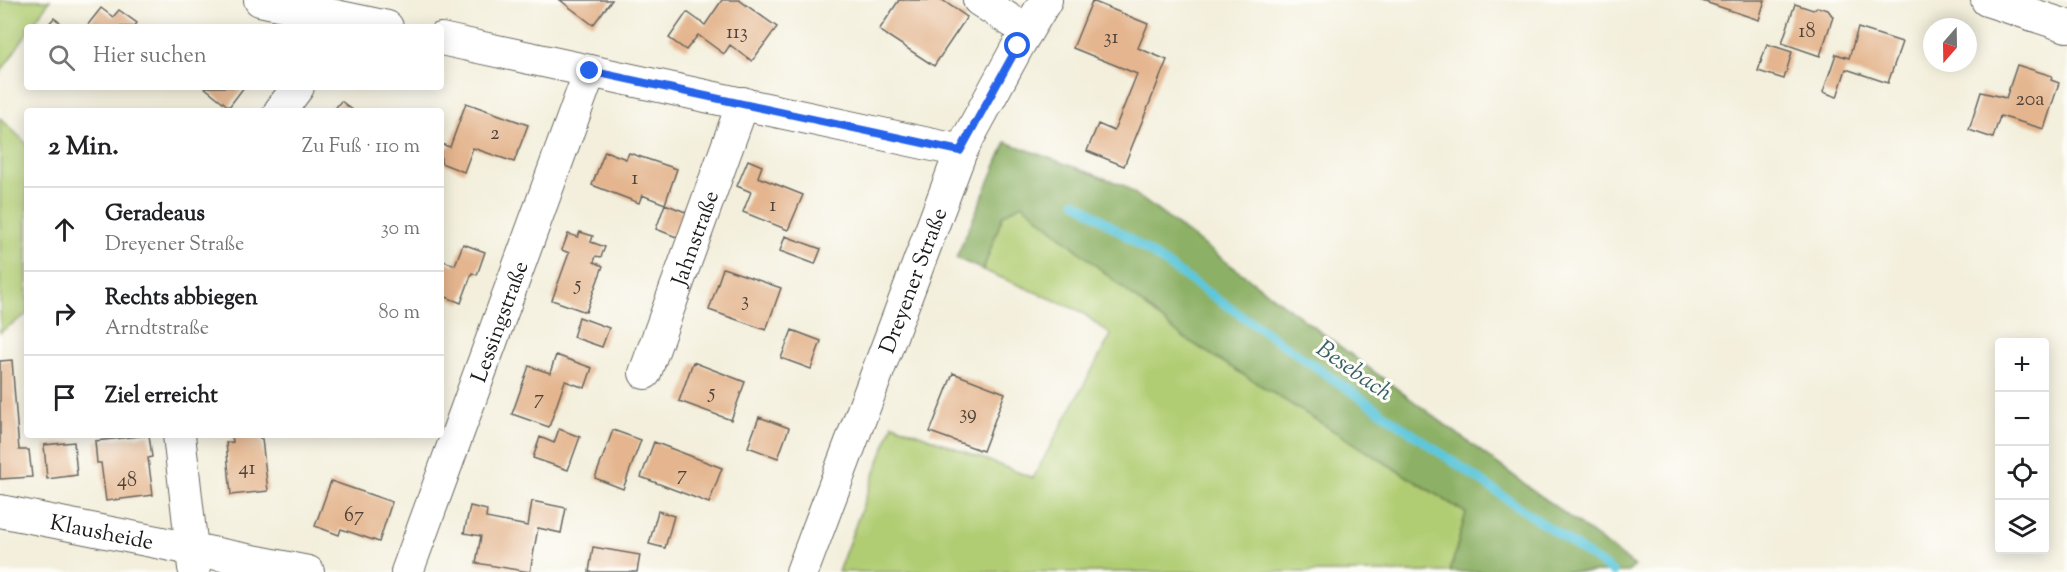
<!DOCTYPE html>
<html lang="de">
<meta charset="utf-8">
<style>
:root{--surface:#fff;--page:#f6f6f6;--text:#202124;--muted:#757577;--line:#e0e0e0}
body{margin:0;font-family:"Sorts Mill Goudy",serif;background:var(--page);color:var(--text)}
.controls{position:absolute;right:18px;bottom:18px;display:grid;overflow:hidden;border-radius:6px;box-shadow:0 3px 15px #0003}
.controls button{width:54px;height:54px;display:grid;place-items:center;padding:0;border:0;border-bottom:2px solid var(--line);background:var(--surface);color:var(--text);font:30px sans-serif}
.compass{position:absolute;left:1923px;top:18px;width:54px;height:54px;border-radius:50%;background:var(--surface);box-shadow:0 3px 15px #0003;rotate:200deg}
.stop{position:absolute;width:18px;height:18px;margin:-14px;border:4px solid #2563eb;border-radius:50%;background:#fff}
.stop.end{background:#2563eb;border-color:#fff;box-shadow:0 2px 6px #0008}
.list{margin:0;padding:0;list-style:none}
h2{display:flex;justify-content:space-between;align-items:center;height:78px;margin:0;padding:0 24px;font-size:26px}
h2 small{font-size:20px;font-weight:400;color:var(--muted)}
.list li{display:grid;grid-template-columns:39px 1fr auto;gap:18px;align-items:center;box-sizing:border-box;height:84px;padding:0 24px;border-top:2px solid var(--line)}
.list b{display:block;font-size:22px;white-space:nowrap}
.list p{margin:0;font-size:20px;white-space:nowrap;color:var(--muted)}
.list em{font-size:20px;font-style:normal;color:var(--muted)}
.icon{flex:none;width:33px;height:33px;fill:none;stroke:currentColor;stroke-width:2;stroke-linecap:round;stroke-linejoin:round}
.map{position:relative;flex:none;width:2067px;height:572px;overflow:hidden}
.search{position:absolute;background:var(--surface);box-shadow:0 3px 15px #0003;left:24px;top:24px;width:420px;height:66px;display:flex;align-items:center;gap:15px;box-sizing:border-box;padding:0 21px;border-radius:6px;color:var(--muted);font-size:22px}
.panel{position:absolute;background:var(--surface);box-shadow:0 3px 15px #0003;left:24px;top:108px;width:420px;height:330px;border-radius:6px}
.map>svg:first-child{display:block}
</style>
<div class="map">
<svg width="2067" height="572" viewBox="0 0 2067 572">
<rect width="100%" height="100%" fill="#fdfcf7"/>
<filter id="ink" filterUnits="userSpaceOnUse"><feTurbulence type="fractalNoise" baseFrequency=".0167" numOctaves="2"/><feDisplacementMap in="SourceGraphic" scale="12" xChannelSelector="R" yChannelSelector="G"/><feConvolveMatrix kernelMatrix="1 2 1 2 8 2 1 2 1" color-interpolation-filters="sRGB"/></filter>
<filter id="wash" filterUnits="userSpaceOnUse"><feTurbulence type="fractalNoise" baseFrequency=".008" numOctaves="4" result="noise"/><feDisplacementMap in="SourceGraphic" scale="24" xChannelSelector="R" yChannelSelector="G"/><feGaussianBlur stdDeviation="1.35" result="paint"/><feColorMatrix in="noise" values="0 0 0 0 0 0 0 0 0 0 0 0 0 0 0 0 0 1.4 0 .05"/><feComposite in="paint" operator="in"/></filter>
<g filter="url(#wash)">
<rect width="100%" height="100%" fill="#f3efdc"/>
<path fill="#b1cd73" stroke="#667448" stroke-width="1.5" d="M0 0H50L31 27H27V33L0 73Z
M0 118 27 144V314L0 332Z
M1021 203 1181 336 1466 513 1450 572H838L893 424 1033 478 1111 335 1080 311 983 270 1003 215Z"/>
<path fill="#8cb065" stroke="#546640" stroke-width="1.5" d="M1006 142 1123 185 1635 566 1628 572H1450L1466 513 1181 336 1022 204 1003 215 983 270 956 258Z"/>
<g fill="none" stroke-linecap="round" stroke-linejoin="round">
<path stroke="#5fc7db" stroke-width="9" d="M1075 201 1613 572"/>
</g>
<g id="blocks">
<path fill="#e4b58e" d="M560 0H612L593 25Z
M722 0H739L777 27 752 61 730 45 724 54 698 35 686 50 669 38 687 12 705 25Z
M899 0H942L967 17 934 66 879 30Z
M1699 0H1765L1759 20Z
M1092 1 1148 24 1138 48 1167 60 1124 166 1087 151 1098 124 1114 131 1137 74 1073 48Z
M1795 4 1813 10 1817 7 1828 10 1833 17 1820 56 1782 43Z
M101 8 113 17 119 10 137 23 134 27H86Z
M54 18 66 27H46Z
M1858 28 1902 42 1888 83 1846 69 1837 97 1823 92 1836 54 1849 58Z
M1767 44 1792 52 1784 79 1758 71Z
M2017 65 2052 76 2051 80 2059 83 2044 129 2000 116 1993 138 1969 130 1981 92 2006 98Z
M204 87H244L229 107Z
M341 101 354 111H333Z
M466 103 528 125 514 162 473 148 464 172 441 163V144L450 147Z
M605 151 626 159 629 153 677 169 665 204 642 195 639 203 592 185Z
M748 160 762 166 758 177 803 195 788 230 743 212 751 192 737 186Z
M665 204 688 213 679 238 656 229Z
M580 232 593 236 591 242 605 247 601 257 596 256 594 262 603 266 586 312 552 300 569 253 562 250 568 234 578 237Z
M785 236 821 249 815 264 780 251Z
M463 244 485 252 477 275 472 273 461 303 441 295V260L455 265Z
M723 268 781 288 766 330 709 310Z
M579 317 609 328 602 347 573 337Z
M792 330 821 341 811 369 781 358Z
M556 355 592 368 585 388 565 381 549 427 512 414 529 366 550 373Z
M12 360 19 450H29L32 477 0 479V361Z
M693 362 745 382 731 420 679 401Z
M953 373 1005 393 983 451 930 432Z
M759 417 789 428 778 458 748 447Z
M559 429 580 437 568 470 533 458 540 437 554 443Z
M613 430 641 440 623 489 595 478Z
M149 435 152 457 148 458 153 495 106 501 101 463H97L95 441Z
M232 435H260V439H262L268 491 231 495 226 443 233 442Z
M74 442 77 475 47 479 44 445Z
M654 442 722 468 709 503 641 477Z
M331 481 392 502 379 542 341 529 339 535 315 526Z
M532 501 566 508 561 533 538 528 530 572 476 563 481 536 464 533 470 506 487 510 486 518 528 526Z
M658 511 674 516 665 548 649 544Z
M593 547 640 555 637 572H589Z"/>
</g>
</g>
<g filter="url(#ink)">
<use href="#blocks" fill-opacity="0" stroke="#67665f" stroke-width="1.5"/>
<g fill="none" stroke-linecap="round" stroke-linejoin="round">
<g stroke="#67665f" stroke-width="34">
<g id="minor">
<path d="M260 0 387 27"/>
<path d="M979 0 1027 31"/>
<path d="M1987 0 2067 26"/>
<path d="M441 39 961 151"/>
<path d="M280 111 298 87"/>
<path id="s1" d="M645 373 743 103"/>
<path d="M179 435 194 568"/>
<path id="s2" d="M0 511 308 572"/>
<path id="s3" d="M407 572 590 71"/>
<path id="s4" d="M802 572 961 151 1018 46 1046 0"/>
</g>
</g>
<use href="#minor" stroke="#fff" stroke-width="32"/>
</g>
</g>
<g fill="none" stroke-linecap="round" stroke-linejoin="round" filter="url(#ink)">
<path stroke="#2563eb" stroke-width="8" d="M590 71 960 151 1018 46"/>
</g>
<g text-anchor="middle" stroke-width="6" stroke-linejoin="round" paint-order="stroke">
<g font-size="20" fill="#4e4238">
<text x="1807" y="37">18</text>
<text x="737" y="38">113</text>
<text x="1111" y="43">31</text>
<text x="2030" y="105">20a</text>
<text x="495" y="139">2</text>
<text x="635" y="184">1</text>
<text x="773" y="211">1</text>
<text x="578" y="290">5</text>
<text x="745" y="306">3</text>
<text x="712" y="398">5</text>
<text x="539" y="404">7</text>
<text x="968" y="419">39</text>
<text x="247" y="474">41</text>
<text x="682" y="480">7</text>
<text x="127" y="486">48</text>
<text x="354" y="521">67</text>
</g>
<g font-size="22" fill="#1c1c1c" stroke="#fdfcf7">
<text dy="8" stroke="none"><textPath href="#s1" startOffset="144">Jahnstraße</textPath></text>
<text dy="8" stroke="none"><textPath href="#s4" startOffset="312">Dreyener Straße</textPath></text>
<text dy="8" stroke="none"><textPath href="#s3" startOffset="267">Lessingstraße</textPath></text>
<text dy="8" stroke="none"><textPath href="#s2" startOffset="104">Klausheide</textPath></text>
</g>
<g font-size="24" font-style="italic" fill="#376068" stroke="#fdfcf7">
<text transform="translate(1355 370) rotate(35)" y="8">Besebach</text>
</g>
</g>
</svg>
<div class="controls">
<button>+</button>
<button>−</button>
<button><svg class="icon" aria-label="locate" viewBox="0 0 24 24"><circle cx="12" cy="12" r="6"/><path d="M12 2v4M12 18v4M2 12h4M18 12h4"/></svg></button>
<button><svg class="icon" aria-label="layers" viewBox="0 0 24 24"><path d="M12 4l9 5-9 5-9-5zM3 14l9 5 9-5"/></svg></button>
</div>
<svg class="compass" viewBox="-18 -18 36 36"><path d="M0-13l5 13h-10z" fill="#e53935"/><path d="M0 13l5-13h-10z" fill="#757577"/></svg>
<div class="stop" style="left:1018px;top:46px"></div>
<div class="stop end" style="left:590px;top:71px"></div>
<div class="search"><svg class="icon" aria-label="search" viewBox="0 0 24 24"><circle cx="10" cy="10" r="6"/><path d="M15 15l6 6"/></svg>Hier suchen</div>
<section class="panel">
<h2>2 Min.<small>Zu Fuß · 110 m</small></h2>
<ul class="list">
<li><svg class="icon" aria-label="ahead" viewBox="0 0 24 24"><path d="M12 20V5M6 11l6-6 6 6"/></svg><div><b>Geradeaus</b><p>Dreyener Straße</p></div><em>30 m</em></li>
<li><svg class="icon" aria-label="right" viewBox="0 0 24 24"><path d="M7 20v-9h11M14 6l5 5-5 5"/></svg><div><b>Rechts abbiegen</b><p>Arndtstraße</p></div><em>80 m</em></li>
<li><svg class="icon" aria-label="arrive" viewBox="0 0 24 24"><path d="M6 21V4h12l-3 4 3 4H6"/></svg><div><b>Ziel erreicht</b></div></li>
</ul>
</section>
</div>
